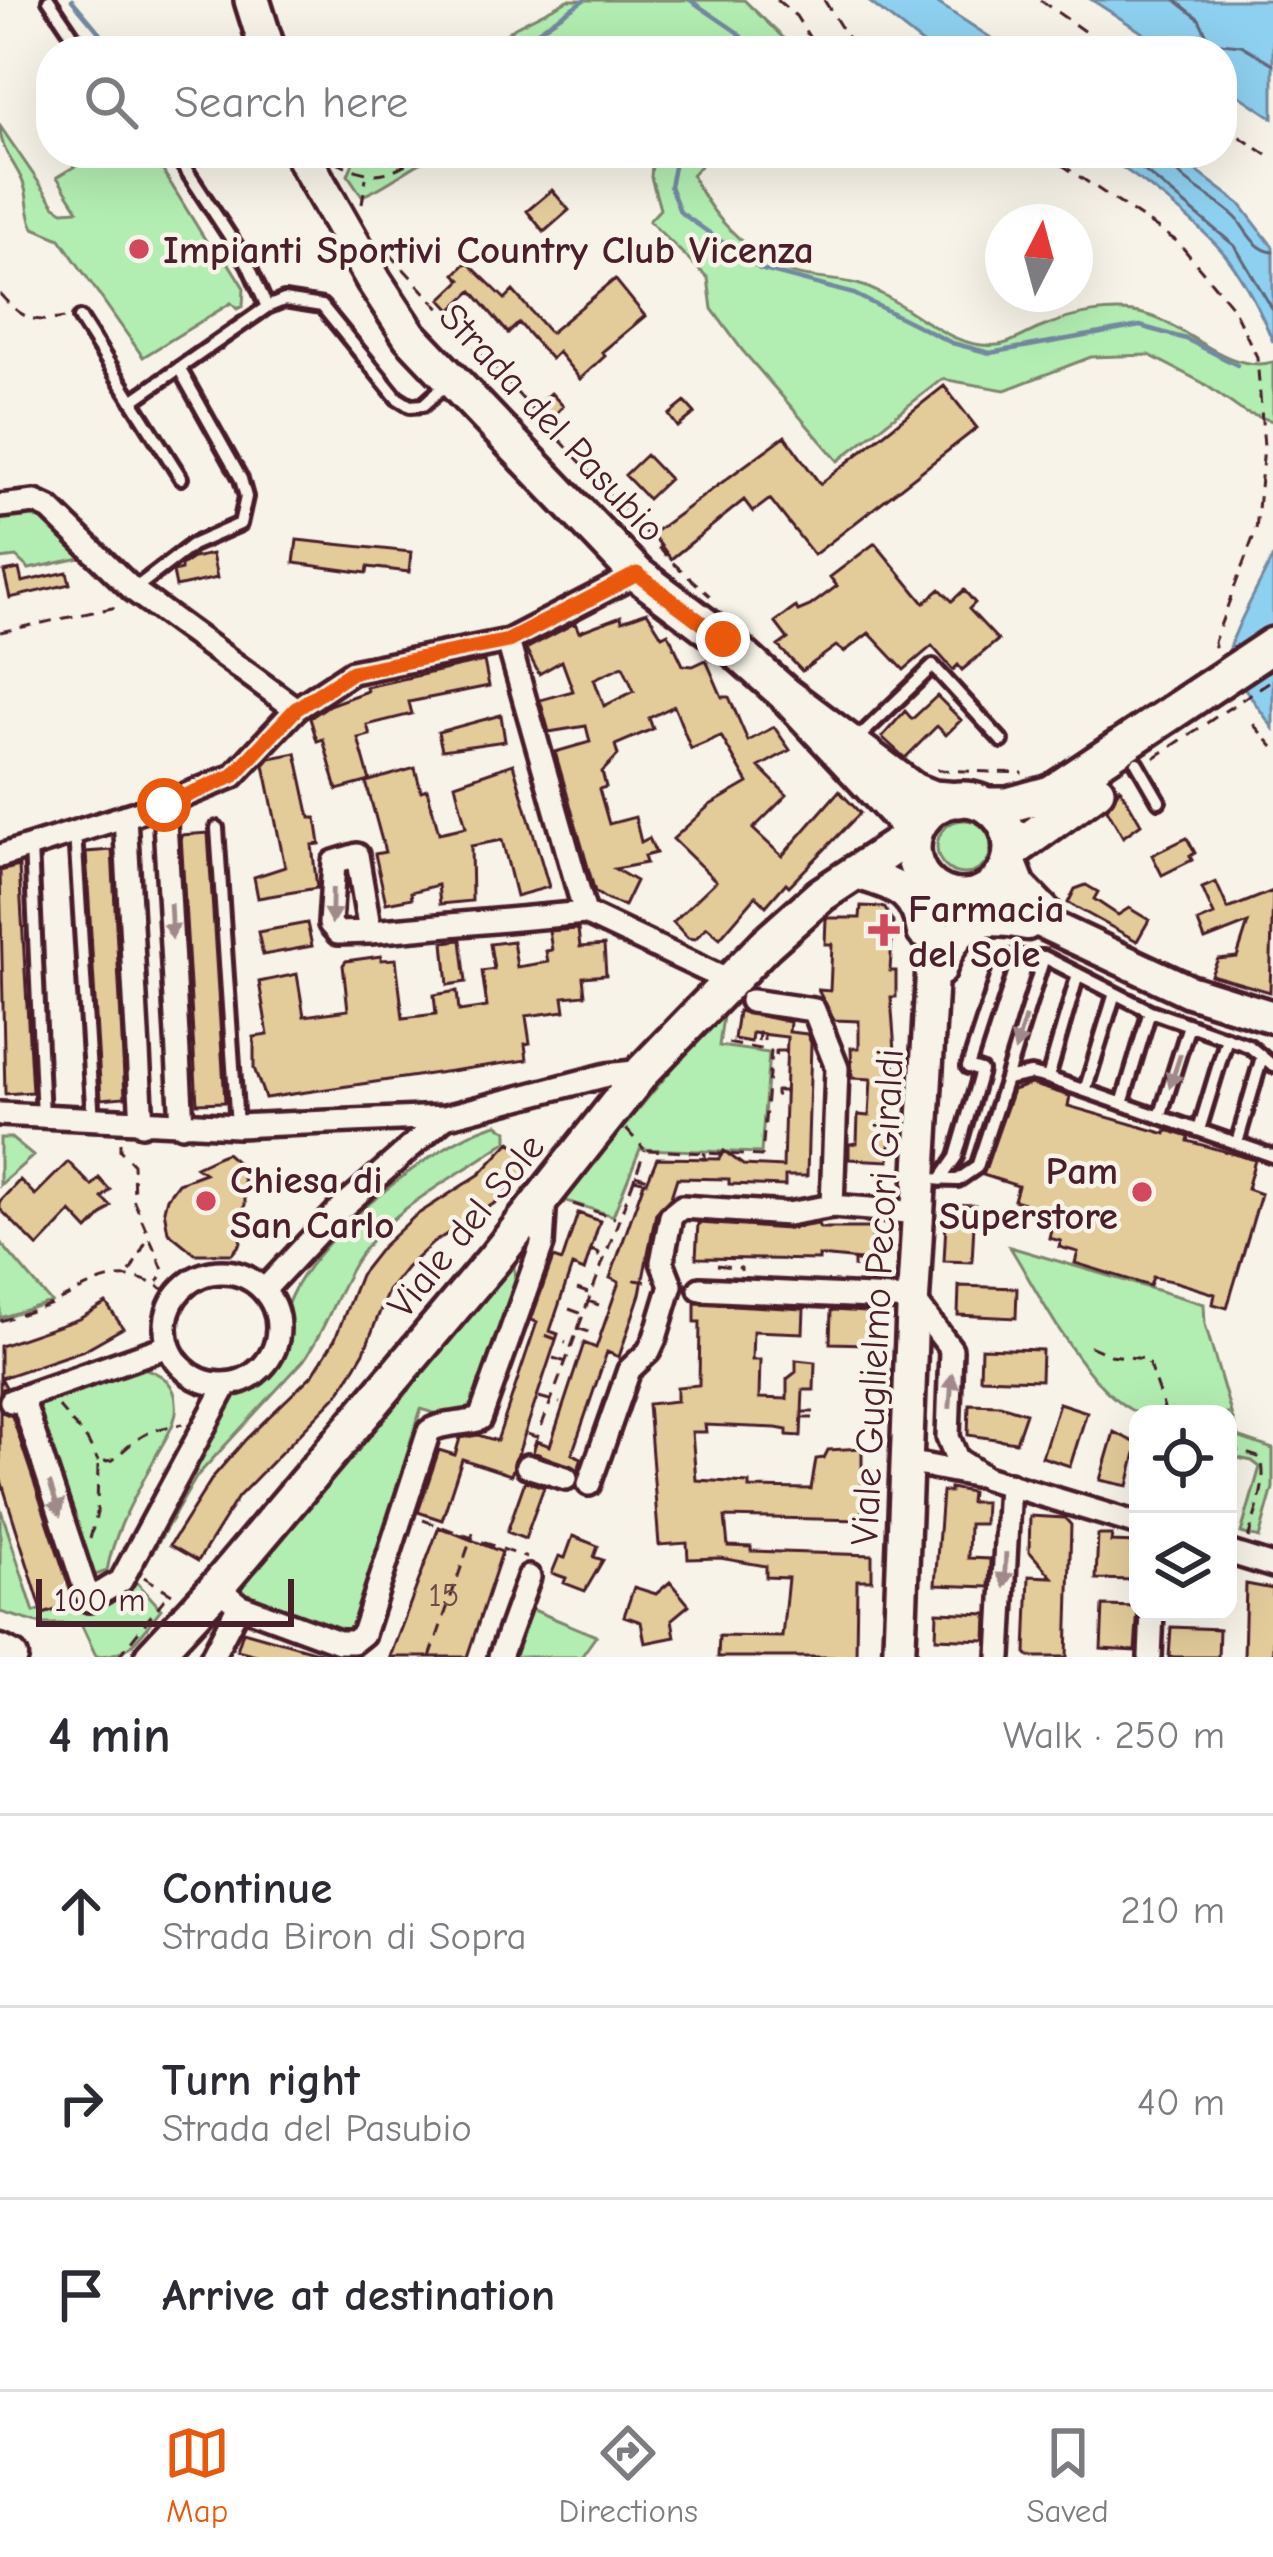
<!DOCTYPE html>
<meta charset="utf-8">
<style>
:root{--surface:#fff;--page:#f2f2f3;--text:#2b2b33;--muted:#7c7c81;--line:#e1e1e2;--accent:#ea580c}
body{margin:0;font-family:"Comic Neue",sans-serif;background:var(--page);color:var(--text)}
.controls{position:absolute;right:36px;bottom:36px;display:grid;overflow:hidden;border-radius:24px;box-shadow:0 12px 48px #0002}
.controls button{width:108px;height:108px;display:grid;place-items:center;padding:0;border:0;border-bottom:3px solid var(--line);background:var(--surface);color:var(--text);font:60px sans-serif}
.compass{position:absolute;left:985px;top:204px;width:108px;height:108px;border-radius:50%;background:var(--surface);box-shadow:0 12px 48px #0002;rotate:6deg}
.scale{position:absolute;left:36px;bottom:30px;width:258px;box-sizing:border-box;padding-left:12px;border:6px solid #4a1f2b;border-top:0;font-size:33px;line-height:42px;white-space:nowrap;color:#4a1f2b;-webkit-text-stroke:9px #f7f3e8;paint-order:stroke}
.stop{position:absolute;width:36px;height:36px;margin:-27px;border:9px solid #ea580c;border-radius:50%;background:#fff}
.stop.end{background:#ea580c;border-color:#fff;box-shadow:0 3px 12px #0008}
.list{margin:0;padding:0;list-style:none}
h2{display:flex;justify-content:space-between;align-items:center;height:156px;margin:0;padding:0 48px;font-size:51px}
h2 small{font-size:39px;font-weight:400;color:var(--muted)}
.list li{display:grid;grid-template-columns:78px 1fr auto;gap:36px;align-items:center;box-sizing:border-box;height:192px;padding:0 48px;border-top:3px solid var(--line)}
.list b{display:block;font-size:45px;white-space:nowrap}
.list p{margin:0;font-size:39px;white-space:nowrap;color:var(--muted)}
.list em{font-size:39px;font-style:normal;color:var(--muted)}
.icon{flex:none;width:66px;height:66px;fill:none;stroke:currentColor;stroke-width:2;stroke-linecap:round;stroke-linejoin:round}
.map{position:relative;flex:none;width:1273px;height:1657px;overflow:hidden}
.search{position:absolute;background:var(--surface);box-shadow:0 12px 48px #0002;left:36px;right:36px;top:36px;height:132px;display:flex;align-items:center;gap:30px;box-sizing:border-box;padding:0 42px;border-radius:48px;color:var(--muted);font-size:45px}
.sheet{height:732px;background:var(--surface)}
nav{display:flex;justify-content:space-around;align-items:center;box-sizing:border-box;height:168px;border-top:3px solid var(--line);background:var(--surface);font-size:33px;color:var(--muted)}
nav a{display:grid;justify-items:center;gap:6px}
nav .on{color:var(--accent)}
.map>svg:first-child{display:block}
</style>
<div class="map">
<svg width="1273" height="1657" viewBox="0 0 1273 1657">
<rect width="100%" height="100%" fill="#f7f3e8"/>
<filter id="ink" filterUnits="userSpaceOnUse"><feTurbulence type="fractalNoise" baseFrequency=".00833" numOctaves="2"/><feDisplacementMap in="SourceGraphic" scale="24" xChannelSelector="R" yChannelSelector="G"/><feConvolveMatrix kernelMatrix="1 2 1 2 8 2 1 2 1" color-interpolation-filters="sRGB"/></filter>
<g filter="url(#ink)">
<path fill="#b2edb1" stroke="#7e866e" stroke-width="3" d="M568 0H744L797 51H483L515 27Z
M0 126 55 206 63 211 78 210 57 177 87 159 84 153H152L219 262 226 259 244 288 243 306 237 309 231 303 143 357 60 239 34 228C25 212 30 196 22 180 13 160 0 149 0 126Z
M357 153H439C411 165 389 186 362 196L348 175Z
M653 153H711L692 175C709 211 730 233 762 257 795 283 821 275 857 284 905 297 945 351 998 345 1011 344 1027 333 1040 328 1070 315 1115 305 1147 315 1189 327 1227 374 1273 362V421L1245 413 1203 383 1149 355 1091 357 1005 390 942 379 838 461 742 350 712 309 708 278 649 221 660 209 651 177Z
M33 509 90 556 29 569 16 557 0 559V510Z
M937 847a27 27 0 1 1 54 0a27 27 0 1 1-54 0Z
M723 1016 719 1046 769 1053 761 1153 640 1149 613 1216 563 1200 706 1028Z
M497 1124 507 1131V1141C455 1179 391 1206 356 1261 336 1293 326 1329 304 1360L197 1476 153 1551 144 1558 231 1391 267 1374C274 1348 280 1319 292 1294 320 1235 434 1141 497 1124Z
M0 1138H11L33 1156 0 1185Z
M0 1242 51 1302 0 1318Z
M1010 1247 1204 1304 1205 1324 1238 1437 1273 1449V1488L1259 1538 1241 1533 1260 1467 1252 1461 1228 1456V1414C1207 1414 1150 1420 1135 1412 1084 1387 1040 1295 1010 1247Z
M514 1263 515 1285 471 1415 461 1422 421 1409 409 1446 410 1455 353 1630 336 1635 247 1600 238 1591Z
M138 1367C162 1372 179 1384 176 1412 174 1427 163 1443 156 1456 137 1493 114 1530 107 1571L82 1580 25 1405Z
M0 1507 34 1612 70 1600 74 1608 131 1587 134 1579 161 1609C140 1635 131 1657 96 1656L81 1624H41L0 1612Z
M524 1606 596 1636 581 1657H505Z"/>
<path fill="#8ed0ef" stroke="#7389a1" stroke-width="3" d="M867 0H933L1011 51H932Z
M1092 0H1273V118L1222 84V51H1171Z
M1099 153H1173L1240 204 1273 247V342C1261 312 1248 286 1229 260 1205 227 1134 173 1099 153Z
M1273 556V728L1226 662C1230 635 1260 585 1273 556Z"/>
<g fill="none" stroke-linecap="round" stroke-linejoin="round">
<path stroke="#656679" stroke-width="3" d="M1175 0 1199 19 1210 42 1241 45 1273 64
M1123 153 1235 246 1273 310
M1168 153C1172 182 1220 198 1238 220 1248 234 1256 250 1273 252"/>
<path stroke="#7389a1" stroke-width="4.5" d="M72 0 115 51
M690 0 737 32 754 51
M489 51 518 44 584 0
M333 153H344
M677 153 670 186 680 212 760 269 854 294 952 343 990 353 1140 326 1186 339 1237 365"/>
</g>
<path fill="#e3cb9a" stroke="#4a1f2b" stroke-width="3" fill-rule="evenodd" d="M552 190 569 210 544 232 527 211Z
M467 262 505 299 513 291 550 333 615 279 645 316 602 352 605 356 580 379 558 352 551 359 519 323 508 333 472 291 451 310 441 299 461 280 455 274Z
M944 386 977 428 814 555 770 499 753 512 744 500 671 559 652 534 785 436 820 484Z
M551 393 563 406 553 417 540 403Z
M685 402 695 413 678 427 669 415Z
M646 455 669 479 648 499 625 475Z
M297 540 411 552 409 572 368 567 367 573 294 563Z
M875 543 924 603 940 589 952 601 964 590 975 603 969 609 998 640 962 670 958 665 953 670 932 646 904 670 869 633 844 652 836 646 802 671 778 646 788 639 775 622 796 607 798 611 810 606 837 586 830 577Z
M212 554 217 578 176 587 173 572 181 570V566L193 558Z
M19 569 22 582 67 572 70 584 10 598 4 572Z
M647 612 662 636 668 633 683 665 693 666 706 660 722 697H729L748 741 774 727 790 750 759 767 787 795 753 829 782 856 839 791 860 813 789 886 786 883 766 906 756 896 720 938 707 927 695 939 688 938 673 922 716 881 673 839 710 805 748 783 721 736 691 749 674 706 649 718 653 729 615 745 618 755 602 772 606 787 599 789 609 824 635 817 641 842 649 838 656 853 644 856 646 863 615 869 636 881 624 906 607 900 595 892 555 752 590 742 586 726 549 732 540 700 573 691 562 661 539 674 526 649 575 623 579 632 621 616 622 621ZM623 666 634 691 604 706 594 679Z
M484 661 489 686 409 702 412 714 367 725 370 735 358 738 370 781 337 790 323 739 317 741 310 718 329 705 367 691 366 687Z
M937 696 961 720 946 735 937 726 905 758 882 737 905 711 912 719Z
M501 715 505 741 442 750 438 732Z
M296 753 310 818H316L320 844 312 845 317 888 258 898 254 877 285 867 264 765 270 758Z
M513 764 549 887 516 896 502 840 471 846 472 901 440 904 438 885 411 892 412 898 386 903 375 854 385 852 366 782 415 768 421 791 427 789 439 833 466 827 455 784Z
M1120 788 1141 824 1123 837 1107 809Z
M208 833 225 1102 197 1103 181 835Z
M1187 838 1195 853 1190 856 1192 860 1162 875 1152 855Z
M112 850 125 1097 101 1099 86 852Z
M19 866 32 1092 5 1094 0 871Z
M1216 882 1228 909 1273 891 1270 992 1211 975 1218 959 1237 957 1248 923 1205 940 1198 922 1214 915 1202 888Z
M1086 885 1098 892 1094 899 1118 915 1129 908 1149 920 1137 941 1068 903 1075 889Z
M861 906 884 907 893 922 890 971H896V997H891L895 1051 889 1161 849 1159V1144L857 1143 858 1115 869 1116 871 1079 852 1078 851 1048H859V1021L834 1020 818 990 830 991 832 944H825L826 918H860Z
M307 923 312 946 263 955 258 932Z
M578 929 580 947 604 945 606 975 583 977 585 995 563 997 565 1011 526 1016 530 1043 525 1044 527 1060 265 1098 254 1068V1037L268 1035 259 982 297 974 304 1016 348 1010 343 965 346 961 381 956V960L396 959 403 1018 436 1014 434 995 457 991 459 1011 487 1007 482 971 494 969 490 944 513 941 517 967 548 962 546 951 552 950 549 931Z
M461 940 466 982 448 985 444 942Z
M738 1011 790 1022 789 1032 807 1034 811 1043 807 1176H785V1186L729 1184V1179L677 1178 671 1197 656 1213 640 1294 619 1357 607 1352 572 1454 582 1458 578 1470 533 1452 537 1441 550 1446 584 1343 596 1348 619 1282 610 1278 644 1182H647L657 1158 719 1159 724 1151 743 1165 783 1167 787 1037 752 1033 751 1042 734 1039Z
M1031 1084 1070 1096 1068 1106 1166 1134 1167 1130 1189 1137 1188 1141 1255 1160 1247 1189 1261 1194 1227 1308 1213 1304 1215 1294 1176 1282 1153 1277 1150 1286 1075 1263 1078 1252 1059 1247 1061 1241 1049 1238 1055 1213 1014 1200 1018 1186 983 1175 1013 1090Z
M510 1142 535 1163 523 1177 501 1199 433 1243 406 1268 388 1291 364 1352 339 1393 238 1497 198 1561 170 1545 213 1477 246 1439 313 1374 335 1339 360 1275 382 1247 415 1216 480 1174Z
M226 1153 239 1164 245 1185V1205L237 1221 241 1243 232 1254H195L168 1232 164 1210 167 1198 178 1183 205 1173 196 1167Z
M68 1162 92 1186 99 1178 110 1190 102 1198 111 1206 88 1230 71 1212 38 1247 0 1209V1201L20 1180 35 1195Z
M947 1204 975 1205 972 1262 944 1261Z
M578 1213 600 1221 584 1271 572 1266 550 1331 558 1334 511 1475 462 1459 442 1520 418 1512 439 1450 455 1455 460 1438 478 1435 497 1441 537 1322 531 1320 553 1258 562 1261Z
M698 1223 787 1229 818 1224 820 1228H873L871 1261 819 1256V1260L696 1258Z
M959 1286 1017 1288 1016 1318 958 1315Z
M106 1303 123 1328 84 1350 1 1378 6 1387 0 1391V1346L79 1319Z
M695 1303 804 1309 803 1333 753 1331 752 1360H760L759 1398 787 1399V1379L796 1372V1360L815 1362 814 1390H803L801 1436 787 1435V1430L776 1428 705 1425 706 1432H692L696 1480 749 1483V1488L811 1489 816 1459 824 1458 828 1450 862 1448V1520L725 1517 728 1546 751 1547V1551L872 1555V1580H857L856 1657H718L719 1636 782 1637 788 1578 766 1577V1566L720 1558 688 1559 687 1543 659 1545 648 1404 677 1401V1387L699 1385 700 1322H695Z
M831 1310 866 1312 867 1344 830 1343Z
M981 1348 1042 1350 1041 1380 980 1378Z
M1059 1403 1087 1412 1070 1466 1042 1457Z
M969 1404 1000 1405 1026 1413 1016 1442 968 1435Z
M0 1411 12 1416 75 1604 43 1614 0 1477Z
M1114 1432 1138 1444 1128 1486 1100 1480Z
M525 1481 544 1487 525 1539 507 1532Z
M950 1488 971 1492 970 1502H985L984 1524H969L968 1558 990 1559 989 1587 935 1585 942 1492H950Z
M1030 1516 1065 1518 1071 1525 1067 1657H1030L1026 1653 1029 1576 1052 1577 1029 1551Z
M439 1527 502 1552 467 1657H390Z
M1098 1535H1112L1111 1542 1137 1543 1136 1580 1096 1579Z
M573 1536 598 1546 594 1557 603 1560 585 1591 564 1583 566 1578 552 1573 559 1556 565 1558Z
M670 1582 689 1605 672 1619 675 1637 645 1643 641 1622 624 1616 634 1587 656 1594Z
M1246 1584 1273 1589V1657H1244Z
M1103 1606 1138 1607 1135 1651 1101 1649Z
M937 1612 987 1614 986 1640 936 1638Z
M1171 1627 1219 1629 1218 1657H1169Z
M243 1631 321 1653 320 1657H264L237 1650Z"/>
<g fill="none" stroke-linecap="round" stroke-linejoin="round">
<g stroke="#4a1f2b" stroke-width="20">
<path id="lane" d="M49 0 74 37 91 51
M175 153 248 264 267 307
M80 318 181 478
M132 401 267 307 284 300 322 306 397 398 410 406 423 405 449 382
M133 590 192 545 240 524 246 497 241 479 179 368
M854 742 933 666 1002 741
M1137 763 1159 801
M217 828 237 1126
M75 832 93 1122
M31 846 43 1118
M1048 1078 1078 974
M1006 1079 1044 957 1150 1011 1249 1046 1273 1066
M1085 1091 1115 993
M1122 1104 1150 1011
M1160 1117 1189 1025
M1199 1130 1227 1038
M1237 1143 1262 1057
M925 1179 958 1180 977 1167 1006 1079 1031 1074 1048 1078 1273 1156
M940 1180 956 1157 981 1071 968 1067 1002 962 1009 957H1044"/>
</g>
<g stroke="#4a1f2b" stroke-width="30">
<path id="street" d="M0 506 35 502 50 509 133 590 296 709
M508 641 585 913
M164 804 182 1125
M125 816 142 1124
M0 856 164 804 233 776 296 709 352 672 508 641 637 574
M370 932 357 855 334 862 330 924 338 933 370 932 585 913 731 982
M751 1001 814 1010 837 1068 832 1206
M0 1114 237 1126 445 1117 607 1075 643 1071
M166 1328a56 56 0 1 1 112 0a56 56 0 1 1-112 0Z
M700 1289 913 1299 951 1349 948 1437 957 1459 986 1478 1138 1524
M264 1290 338 1211 445 1117
M22 1398 89 1600 121 1581 227 1384
M11 1401 168 1346
M907 1462 974 1475
M527 1466 566 1478
M589 1484 629 1370 649 1351 655 1338 671 1285 662 1262 671 1216 682 1207 788 1214 832 1206 920 1213
M1228 1552 1273 1566
M217 1587 239 1605 339 1642H353L363 1634 429 1431C443 1422 463 1425 480 1419L542 1245 545 1195
M212 1657 239 1605
M500 1657 529 1577
M1000 1657 1009 1484
M1150 1657 1152 1612"/>
</g>
<g stroke="#4a1f2b" stroke-width="39">
<path id="secondary" d="M1010 861 1020 886 1046 913
M866 876C900 886 917 895 923 932
M981 894 1189 991 1273 1017
M940 970C957 921 977 914 1027 924
M0 1651 12 1657
M899 1657 913 1299 934 941 929 885"/>
</g>
<g stroke="#4a1f2b" stroke-width="42">
<path id="primary" d="M252 0 268 51
M301 153 374 281 410 336 637 574 723 639 785 694 913 790 933 798 959 800
M913 848a49 49 0 1 1 98 0a49 49 0 1 1-98 0Z
M985 805H1008L1051 793 1273 645
M1011 852 1097 790
M152 1657 217 1587 495 1258 643 1071 766 944 821 895 915 833 785 694"/>
</g>
<path stroke="#4a1f2b" stroke-width="3" stroke-dasharray="12 9" stroke-linecap="butt" d="M777 0 796 16 818 51
M824 0 856 51
M1040 0 1112 51
M601 51C636 30 656 36 693 51
M1222 125 1273 159
M1044 153 1178 242 1233 308 1257 357 1264 447 1256 530 1214 642 1216 651
M335 161C378 182 385 176 425 153
M362 204 366 178
M389 253 670 560 710 596
M0 294C21 318 33 324 64 318
M0 632 121 606
M1253 724 1273 747
M1154 758 1273 679
M937 770 1023 773
M759 1033 764 1034V1043L758 1042Z
M776 1051H786V1054H776Z
M776 1091H785V1096L776 1095Z
M626 1129 644 1149
M120 1142V1150L133 1164 134 1201 164 1272 158 1282
M647 1150 762 1156 771 1051 721 1042
M703 1153 705 1154V1159H702Z
M635 1175 648 1179 647 1182 634 1179Z
M573 1204 615 1218
M591 1250 599 1253 598 1256 590 1253Z
M854 1261H860V1269H854Z
M717 1265 741 1268V1271
M130 1272 148 1238
M634 1280 650 1282
M577 1289 588 1293
M588 1301 599 1305
M569 1309 580 1313
M0 1321C18 1315 37 1310 54 1303 103 1279 125 1261 175 1297
M577 1328 589 1332
M545 1335 566 1343
M1090 1346 1110 1355 1147 1359 1166 1414
M553 1358 573 1364
M539 1397 560 1403
M58 1406 87 1440 98 1461
M802 1412H815V1418H802Z
M527 1434 546 1440
M534 1446 645 1150
M1228 1447 1261 1458C1268 1484 1255 1513 1248 1539
M423 1520 527 1558
M90 1539 97 1513 98 1462 113 1460C139 1436 146 1430 183 1424
M144 1577 172 1594
M118 1657 166 1597 171 1600
M430 1657 473 1533"/>
<use href="#lane" stroke="#f7f3e8" stroke-width="10"/>
<use href="#street" stroke="#f7f3e8" stroke-width="21"/>
<use href="#secondary" stroke="#f7f3e8" stroke-width="30"/>
<use href="#primary" stroke="#f7f3e8" stroke-width="33"/>
</g>
<defs><path id="oneway-solid" d="M-6-.8H1V-3.2L6.5 0L1 3.2V.8H-6Z" transform="scale(3)"/></defs>
<g fill="#a0898a">
<use href="#oneway-solid" transform="translate(332 906) rotate(91)"/>
<use href="#oneway-solid" transform="translate(171 921) rotate(87)"/>
<use href="#oneway-solid" transform="translate(1020 1034) rotate(107)"/>
<use href="#oneway-solid" transform="translate(1175 1071) rotate(108)"/>
<use href="#oneway-solid" transform="translate(951 1391) rotate(-86)"/>
<use href="#oneway-solid" transform="translate(55 1499) rotate(72)"/>
<use href="#oneway-solid" transform="translate(1005 1570) rotate(93)"/>
</g>
</g>
<g fill="none" stroke-linecap="round" stroke-linejoin="round" filter="url(#ink)">
<path stroke="#ea580c" stroke-width="15" d="M164 805 233 776 296 709 352 672 508 641 637 574 723 639"/>
</g>
<g fill="#d1495b" stroke="#f7f3e8" stroke-width="4.5">
<circle cx="139" cy="249" r="12"/>
<path d="M878 912h12v12h12v12h-12v12h-12v-12h-12v-12h12z"/>
<circle cx="1142" cy="1192" r="12"/>
<circle cx="206" cy="1201" r="12"/>
</g>
<g text-anchor="middle" stroke-width="9" stroke-linejoin="round" paint-order="stroke">
<g font-size="33" fill="#704a47">
<text x="444" y="1606">15</text>
</g>
<g font-size="39" font-weight="bold" fill="#4a1f2b" stroke="#f7f3e8" text-anchor="start">
<text x="163" y="263">Impianti Sportivi Country Club Vicenza</text>
<text x="908" y="922">Farmacia<tspan x="908" dy="45">del Sole</tspan></text>
<text x="1118" y="1184" text-anchor="end">Pam<tspan x="1118" dy="45">Superstore</tspan></text>
<text x="230" y="1193">Chiesa di<tspan x="230" dy="45">San Carlo</tspan></text>
</g>
<g font-size="39" fill="#4a1f2b" stroke="#f7f3e8">
<text transform="translate(553 422) rotate(47)" y="14">Strada del Pasubio</text>
<text transform="translate(465 1225) rotate(-51)" y="14">Viale del Sole</text>
<text transform="translate(876 1297) rotate(-87)" y="14">Viale Guglielmo Pecori Giraldi</text>
</g>
</g>
</svg>
<div class="controls">
<button><svg class="icon" aria-label="locate" viewBox="0 0 24 24"><circle cx="12" cy="12" r="6"/><path d="M12 2v4M12 18v4M2 12h4M18 12h4"/></svg></button>
<button><svg class="icon" aria-label="layers" viewBox="0 0 24 24"><path d="M12 4l9 5-9 5-9-5zM3 14l9 5 9-5"/></svg></button>
</div>
<svg class="compass" viewBox="-18 -18 36 36"><path d="M0-13l5 13h-10z" fill="#e53935"/><path d="M0 13l5-13h-10z" fill="#7c7c81"/></svg>
<div class="scale">100 m</div>
<div class="stop" style="left:164px;top:805px"></div>
<div class="stop end" style="left:723px;top:639px"></div>
<div class="search"><svg class="icon" aria-label="search" viewBox="0 0 24 24"><circle cx="10" cy="10" r="6"/><path d="M15 15l6 6"/></svg>Search here</div>
</div>
<section class="sheet">
<h2>4 min<small>Walk · 250 m</small></h2>
<ul class="list">
<li><svg class="icon" aria-label="ahead" viewBox="0 0 24 24"><path d="M12 20V5M6 11l6-6 6 6"/></svg><div><b>Continue</b><p>Strada Biron di Sopra</p></div><em>210 m</em></li>
<li><svg class="icon" aria-label="right" viewBox="0 0 24 24"><path d="M7 20v-9h11M14 6l5 5-5 5"/></svg><div><b>Turn right</b><p>Strada del Pasubio</p></div><em>40 m</em></li>
<li><svg class="icon" aria-label="arrive" viewBox="0 0 24 24"><path d="M6 21V4h12l-3 4 3 4H6"/></svg><div><b>Arrive at destination</b></div></li>
</ul>
</section>
<nav>
<a class="on"><svg class="icon" aria-label="map" viewBox="0 0 24 24"><path d="M3 6l6-2 6 2 6-2v14l-6 2-6-2-6 2zM9 4v14M15 6v14"/></svg>Map</a>
<a><svg class="icon" aria-label="directions" viewBox="0 0 24 24"><path d="M12 3l9 9-9 9-9-9zM9 14v-3h6M13 9l2 2-2 2"/></svg>Directions</a>
<a><svg class="icon" aria-label="saved" viewBox="0 0 24 24"><path d="M7 4h10v16l-5-4-5 4z"/></svg>Saved</a>
</nav>
